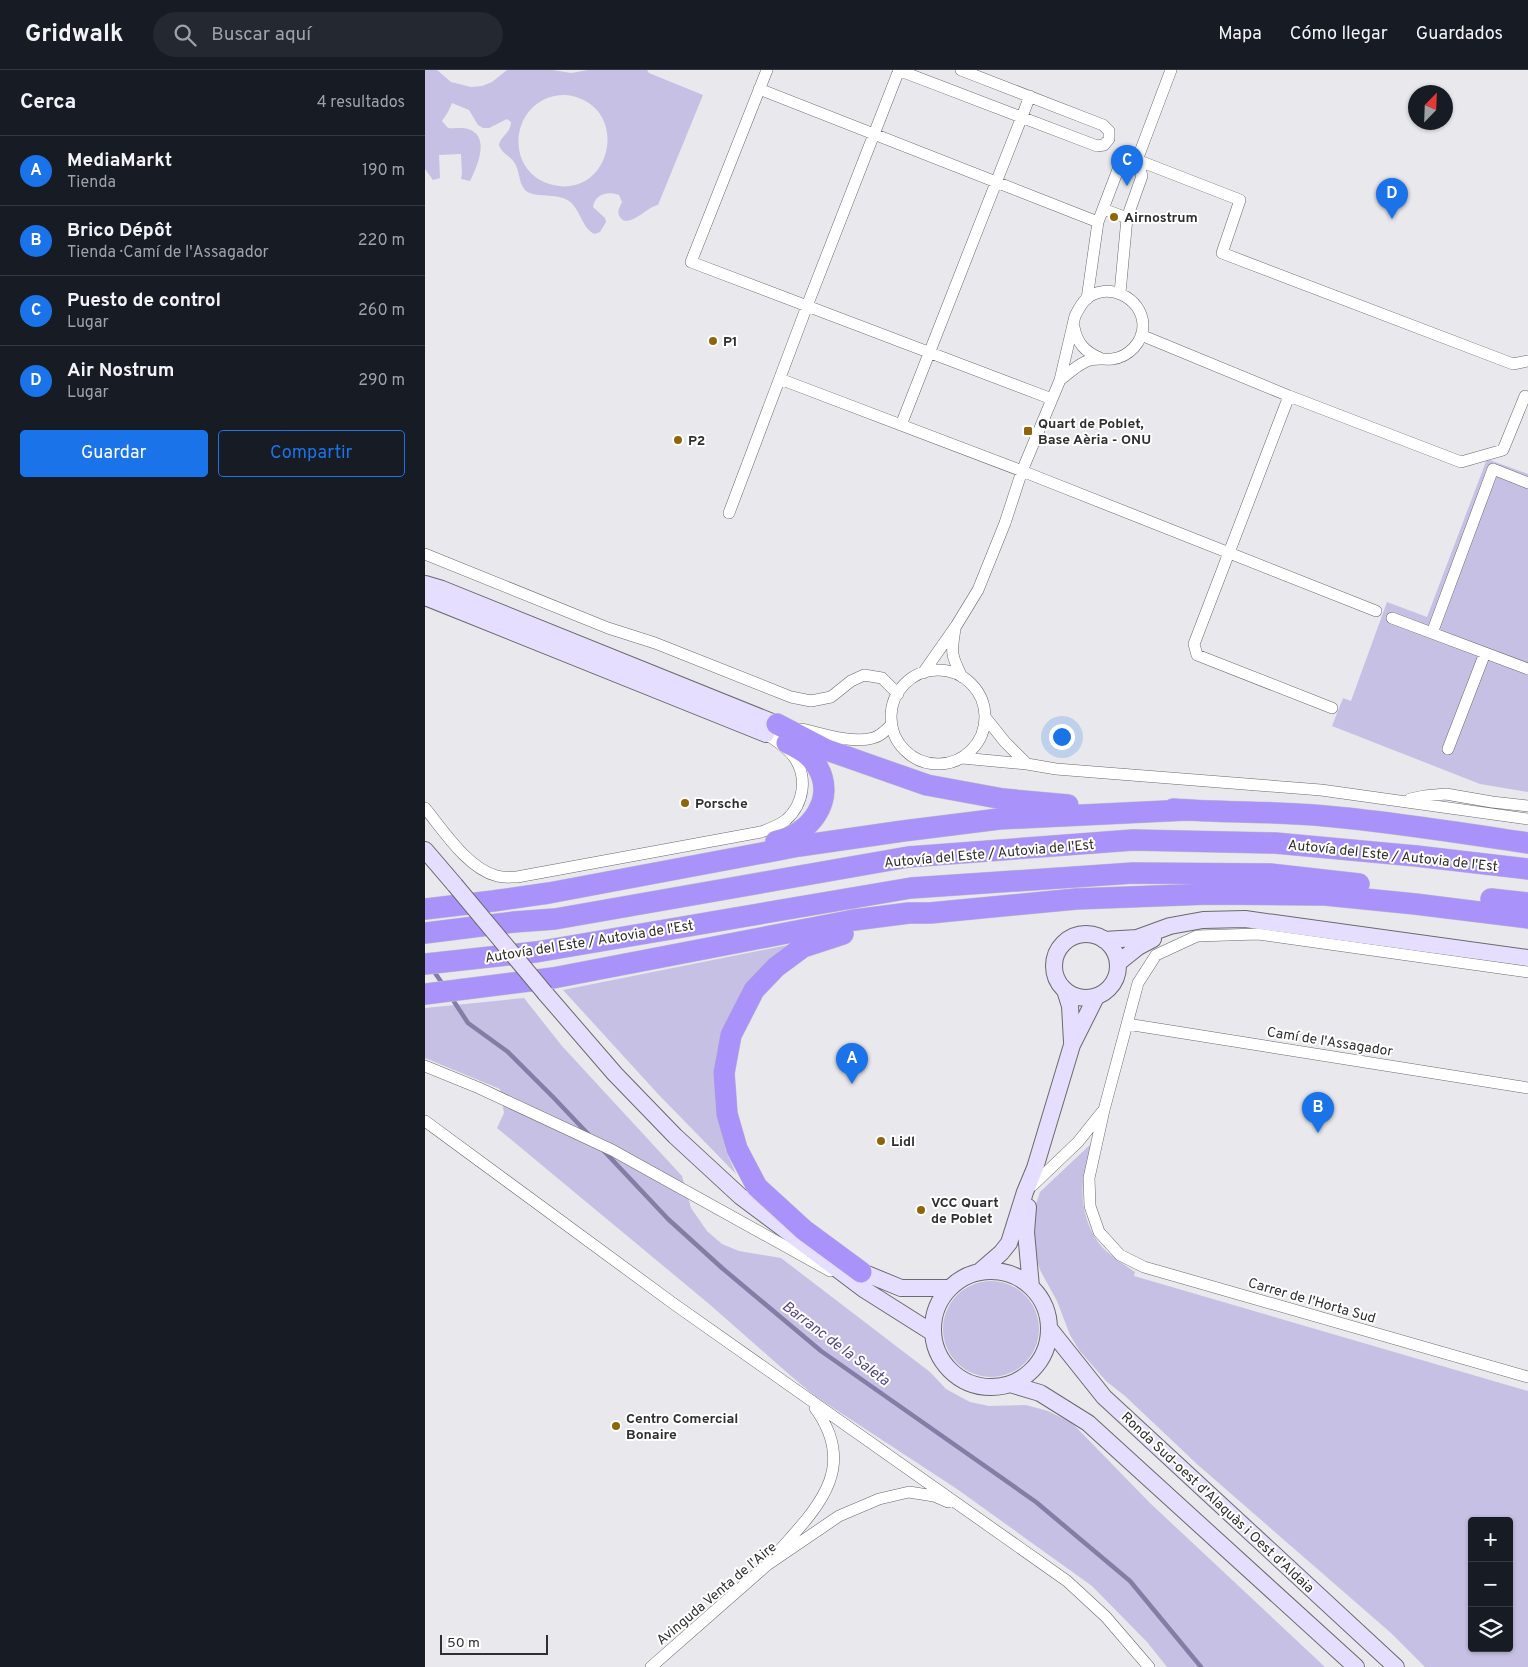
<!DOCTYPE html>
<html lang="es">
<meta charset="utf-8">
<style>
:root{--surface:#171b24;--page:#242831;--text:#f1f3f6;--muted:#9ea1a6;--line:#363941;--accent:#1a73e8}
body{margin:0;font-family:Overpass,sans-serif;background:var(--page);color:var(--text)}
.controls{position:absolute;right:15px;bottom:15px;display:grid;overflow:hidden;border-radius:5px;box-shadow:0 1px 4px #0004}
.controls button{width:45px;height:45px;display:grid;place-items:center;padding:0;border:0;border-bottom:1px solid var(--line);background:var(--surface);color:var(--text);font:25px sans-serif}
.compass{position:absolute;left:983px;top:15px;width:45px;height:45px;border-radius:50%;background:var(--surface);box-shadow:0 1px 4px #0004;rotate:23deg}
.scale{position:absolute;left:15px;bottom:12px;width:108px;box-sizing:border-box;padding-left:5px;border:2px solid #2f2f30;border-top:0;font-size:14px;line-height:18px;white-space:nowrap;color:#2f2f30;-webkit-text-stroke:4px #fff;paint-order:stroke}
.you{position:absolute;left:636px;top:666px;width:18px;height:18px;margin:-12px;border:4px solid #fff;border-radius:50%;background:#1a73e8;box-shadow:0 0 0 8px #1a73e833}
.badge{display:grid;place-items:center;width:32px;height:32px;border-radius:50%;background:var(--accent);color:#fff;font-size:16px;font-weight:700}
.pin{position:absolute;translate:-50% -41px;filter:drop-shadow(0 1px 2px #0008)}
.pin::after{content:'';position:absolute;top:26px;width:18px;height:15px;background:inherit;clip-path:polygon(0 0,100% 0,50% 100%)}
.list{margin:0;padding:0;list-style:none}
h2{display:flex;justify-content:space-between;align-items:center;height:65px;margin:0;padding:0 20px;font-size:21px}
h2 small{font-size:16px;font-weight:400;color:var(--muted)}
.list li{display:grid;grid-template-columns:32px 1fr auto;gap:15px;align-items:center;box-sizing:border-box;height:70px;padding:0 20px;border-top:1px solid var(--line)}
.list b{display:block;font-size:19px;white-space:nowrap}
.list p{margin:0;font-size:16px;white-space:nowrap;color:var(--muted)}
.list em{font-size:16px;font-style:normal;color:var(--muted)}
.actions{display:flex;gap:10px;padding:15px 20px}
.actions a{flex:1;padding:11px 0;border:1px solid var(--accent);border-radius:5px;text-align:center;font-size:18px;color:var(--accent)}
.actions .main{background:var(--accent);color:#fff}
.icon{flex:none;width:28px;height:28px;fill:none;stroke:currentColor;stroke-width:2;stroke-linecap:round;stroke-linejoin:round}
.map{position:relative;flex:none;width:1103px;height:1597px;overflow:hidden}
header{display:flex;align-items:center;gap:30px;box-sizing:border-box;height:70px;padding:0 25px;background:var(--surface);border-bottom:1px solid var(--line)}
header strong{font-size:24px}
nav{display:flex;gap:28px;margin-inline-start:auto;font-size:18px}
.search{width:350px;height:45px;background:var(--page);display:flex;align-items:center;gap:12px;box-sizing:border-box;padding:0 18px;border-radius:28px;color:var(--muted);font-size:19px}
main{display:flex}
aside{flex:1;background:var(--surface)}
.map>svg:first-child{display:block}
</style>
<header>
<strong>Gridwalk</strong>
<div class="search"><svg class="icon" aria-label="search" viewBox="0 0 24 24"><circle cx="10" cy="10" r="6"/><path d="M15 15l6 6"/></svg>Buscar aquí</div>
<nav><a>Mapa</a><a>Cómo llegar</a><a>Guardados</a></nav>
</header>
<main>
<aside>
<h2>Cerca<small>4 resultados</small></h2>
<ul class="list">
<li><span class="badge">A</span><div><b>MediaMarkt</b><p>Tienda</p></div><em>190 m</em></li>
<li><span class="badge">B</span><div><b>Brico Dépôt</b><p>Tienda · Camí de l'Assagador</p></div><em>220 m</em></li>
<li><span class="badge">C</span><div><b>Puesto de control</b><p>Lugar</p></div><em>260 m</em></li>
<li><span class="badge">D</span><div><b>Air Nostrum</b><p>Lugar</p></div><em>290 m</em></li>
</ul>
<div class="actions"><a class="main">Guardar</a><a>Compartir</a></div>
</aside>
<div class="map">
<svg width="1103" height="1597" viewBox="0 0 1103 1597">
<rect width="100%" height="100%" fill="#e9e8ec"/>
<path fill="#c6c0e4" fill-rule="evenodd" d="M0 0H12L26 12 46 17 57 16 67 12 82 0H128L146 3 163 0H222L224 3 278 25 233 135C223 136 203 160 195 147 191 142 195 137 197 132L194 125C184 121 170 123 168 137L180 148 181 152 175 162 170 164C157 159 156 140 144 131 131 122 109 129 100 120 93 112 95 100 89 92 84 85 77 84 74 75 75 66 86 63 86 52L82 49 64 58H58L53 55 44 40 27 33 23 42 17 51 23 58C30 59 36 57 43 59 66 66 52 97 45 111L36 109 37 104 36 84 14 85 15 108 8 110 0 99ZM141 25C207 33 188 129 128 115 75 102 86 24 141 25Z
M1062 389 1103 404V722L1055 714 907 656 918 628 926 631 962 532 1002 547Z
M363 875 290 1009 291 1039 301 1081 311 1104 234 1025 138 920Z
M99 928 137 976 257 1106 266 1138 282 1161 297 1174 314 1181 356 1188 505 1302 521 1319 545 1332 564 1336 601 1335 623 1341 647 1353 725 1433 900 1597H742L722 1572 667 1516 532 1419 390 1326 366 1306 283 1233 72 1058 79 1043 75 1019 0 988V938Z
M669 1071C666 1081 662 1091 660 1101 654 1124 659 1153 673 1172 683 1185 697 1193 710 1202L709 1206 1103 1321V1597H1000L966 1563 773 1395 700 1326 681 1311 654 1280 645 1265 632 1231 615 1200 609 1180 608 1158 611 1134 615 1122ZM1047 1451H1084V1578H1047Z
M518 1259a48 48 0 1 1 96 0a48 48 0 1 1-96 0Z"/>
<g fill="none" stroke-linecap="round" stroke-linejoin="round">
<path stroke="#847da5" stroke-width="4.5" d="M8 900 19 916
M26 927 43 953 83 982 128 1027 165 1066
M178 1080 243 1149 297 1198 396 1281 611 1432 705 1511 776 1597"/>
<g stroke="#6a696c" stroke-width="12">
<path id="street" d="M342 0 266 192 627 329
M473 0 672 76 679 75 684 69V61L678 55 536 0
M334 19 673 152
M678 139 702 148
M695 223 702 148 717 106 712 90 746 0
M662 229 673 152 694 97 712 90 815 130 797 183 1088 294 1103 291
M649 257C652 273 660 282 675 288
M716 265 864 326 1036 392 1078 380 1100 326
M355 309 597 401 951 541
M864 326 769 574 772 585 907 638
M476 355 605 26
M304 443 382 236 474 0
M0 484 183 558 230 573 366 627 386 631 406 627 426 611 439 605 457 608 473 624
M967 548 1103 599
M530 559C526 583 526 585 537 607
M1007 563 1068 399 1103 413
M466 647a47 47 0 1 1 94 0a47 47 0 1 1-94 0Z
M498 603 531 556 553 520 580 453 597 401 635 310 650 246C653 240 656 234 661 229 682 211 717 227 718 255 718 272 704 287 687 289 678 290 669 287 660 292 651 296 643 304 635 310
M560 647 580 672 602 694
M377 659C397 664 429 674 448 668 456 666 461 660 467 654
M1023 679 1060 583
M537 688 602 694 631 699 896 720 1103 749
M985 729 999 726 1021 724 1067 732 1103 736
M0 738C18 760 43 799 72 806 79 808 85 807 92 807L336 762C344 759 353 756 361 750 379 734 383 707 369 687 362 677 351 671 341 664
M1103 902 833 864 772 866 731 885 713 913 679 1040 664 1108 665 1136 674 1162 695 1185 719 1197 1103 1307
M702 954 1103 1018
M0 996 54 1018 187 1080 405 1201
M0 1051 249 1234 642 1511 681 1547 724 1597
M608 1115 653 1072 677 1042
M353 1482C392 1438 434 1398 390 1338
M226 1597 342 1495 414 1446 454 1429 484 1422 509 1426 523 1432"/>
</g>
<g stroke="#6a696c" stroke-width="18">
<path id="secondary" d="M0 514 17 519 352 654
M0 527 341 664
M0 780 30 815
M629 896a32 32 0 1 1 64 0a32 32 0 1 1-64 0Z
M679 870 712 868 745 856 778 850 820 849 1103 888
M693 893 713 877 728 869
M640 920 645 936 647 972
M120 923 190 1004 250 1066 315 1126 440 1220 508 1263
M603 1137 601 1162 606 1217
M425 1197 476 1218H524
M508 1259a58 58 0 1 1 116 0a58 58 0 1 1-116 0Z
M554 1202 576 1183 584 1173 600 1122 610 1098 647 975 671 927
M624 1258 679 1327 971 1597
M585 1314 615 1323 663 1353 931 1597"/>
</g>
<g stroke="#c5c5c5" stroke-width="22">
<path id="highway" d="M352 654 402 680 502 715 578 729 643 735
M748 739C799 743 849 741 900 746 968 752 1036 763 1103 773
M351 771C385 765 412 729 392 696 385 684 373 678 362 673
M1066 829 1103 833
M0 839 68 831 124 823 374 776 478 761 574 749 762 740
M0 863 89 852 130 849 483 787 708 770 850 773 991 786 1103 799
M418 864 378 877 351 897 329 920 306 965 299 1003 302 1044 312 1079 332 1117 379 1160 436 1202
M0 894 111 882 486 818 708 803 845 804 934 814
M0 924 128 908 429 850 484 843H505L651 829 784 824 900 825 990 834 1103 848"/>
</g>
<use href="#street" stroke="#fff" stroke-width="11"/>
<use href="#secondary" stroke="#e6defe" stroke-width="16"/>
<use href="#highway" stroke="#aa92fb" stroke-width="21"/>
<g stroke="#6a696c" stroke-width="18" stroke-linecap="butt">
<path id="secondary-bridge" d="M30 815 120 923"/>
</g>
<use href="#secondary-bridge" stroke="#e6defe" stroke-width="16"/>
</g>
<g fill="#8e6509" stroke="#fff" stroke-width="2">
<circle cx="689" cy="147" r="5"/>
<circle cx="288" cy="271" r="5"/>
<rect x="598" y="356" width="10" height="10" rx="2.5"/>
<circle cx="253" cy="370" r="5"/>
<circle cx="260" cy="733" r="5"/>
<circle cx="456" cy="1071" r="5"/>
<circle cx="496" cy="1140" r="5"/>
<circle cx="191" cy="1356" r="5"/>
</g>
<g text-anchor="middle" stroke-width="4" stroke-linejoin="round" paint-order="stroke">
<g font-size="14" font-weight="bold" fill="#2f2f30" stroke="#fff" text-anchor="start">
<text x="699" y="152">Airnostrum</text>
<text x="298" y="276">P1</text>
<text x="613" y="358">Quart de Poblet,<tspan x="613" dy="16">Base Aèria - ONU</tspan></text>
<text x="263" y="375">P2</text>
<text x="270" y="738">Porsche</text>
<text x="466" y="1076">Lidl</text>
<text x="506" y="1137">VCC Quart<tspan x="506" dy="16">de Poblet</tspan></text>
<text x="201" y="1353">Centro Comercial<tspan x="201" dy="16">Bonaire</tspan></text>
</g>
<g font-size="14" fill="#2f2f30" stroke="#fff">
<text transform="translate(564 783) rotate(-5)" y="5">Autovía del Este / Autovia de l'Est</text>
<text transform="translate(968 785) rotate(6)" y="5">Autovía del Este / Autovia de l'Est</text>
<text transform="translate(164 871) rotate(-9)" y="5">Autovía del Este / Autovia de l'Est</text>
<text transform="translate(905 971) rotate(9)" y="5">Camí de l'Assagador</text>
<text transform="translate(887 1230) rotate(16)" y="5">Carrer de l'Horta Sud</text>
<text transform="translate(793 1432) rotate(43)" y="5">Ronda Sud-oest d'Alaquàs i Oest d'Aldaia</text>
<text transform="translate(291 1523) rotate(-40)" y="5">Avinguda Venta de l'Aire</text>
</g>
<g font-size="15" font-style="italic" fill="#57458b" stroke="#fff">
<text transform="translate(411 1273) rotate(37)" y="5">Barranc de la Saleta</text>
</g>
</g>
</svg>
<div class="controls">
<button>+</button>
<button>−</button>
<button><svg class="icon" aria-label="layers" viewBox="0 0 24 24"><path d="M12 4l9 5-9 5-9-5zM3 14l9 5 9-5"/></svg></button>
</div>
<svg class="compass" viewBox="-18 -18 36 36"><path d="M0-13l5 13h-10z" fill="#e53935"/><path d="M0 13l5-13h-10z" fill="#9ea1a6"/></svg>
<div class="scale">50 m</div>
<div class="you"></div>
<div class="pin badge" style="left:427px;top:1014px">A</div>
<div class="pin badge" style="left:893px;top:1063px">B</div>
<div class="pin badge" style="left:702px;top:116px">C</div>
<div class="pin badge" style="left:967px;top:149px">D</div>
</div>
</main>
